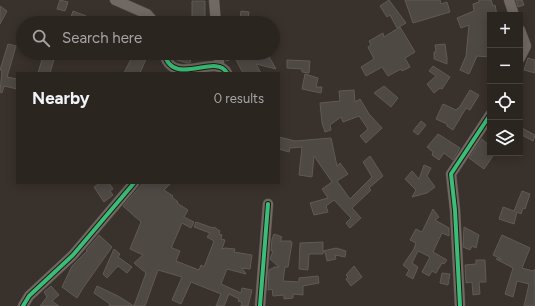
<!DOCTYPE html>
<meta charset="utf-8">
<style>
:root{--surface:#2b2520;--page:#37312d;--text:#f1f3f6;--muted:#a6a5a5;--line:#47423e}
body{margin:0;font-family:Figtree,sans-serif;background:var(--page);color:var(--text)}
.controls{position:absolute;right:12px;top:12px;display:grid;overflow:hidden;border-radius:0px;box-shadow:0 2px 10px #0003}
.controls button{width:36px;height:36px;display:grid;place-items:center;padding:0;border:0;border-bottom:1px solid var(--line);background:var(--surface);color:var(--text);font:20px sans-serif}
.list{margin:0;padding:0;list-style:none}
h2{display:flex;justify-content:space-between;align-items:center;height:52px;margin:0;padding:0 16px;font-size:17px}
h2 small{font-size:13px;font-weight:400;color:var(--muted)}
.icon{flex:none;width:22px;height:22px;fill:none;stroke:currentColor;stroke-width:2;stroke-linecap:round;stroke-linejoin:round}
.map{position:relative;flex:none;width:535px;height:306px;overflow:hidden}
.search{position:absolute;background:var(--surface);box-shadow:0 2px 10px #0003;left:16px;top:16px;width:264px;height:44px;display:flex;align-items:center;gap:10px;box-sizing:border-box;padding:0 14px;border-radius:22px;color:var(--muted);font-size:15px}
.panel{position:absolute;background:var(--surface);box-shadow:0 2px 10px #0003;left:16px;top:72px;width:264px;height:112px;border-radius:0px}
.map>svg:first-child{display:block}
</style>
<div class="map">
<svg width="535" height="306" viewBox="0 0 535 306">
<rect width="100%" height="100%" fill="#39312b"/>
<path fill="#4f4944" stroke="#605954" d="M60 0 68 2 65 11 57 9Z
M389 0 406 23 397 28 390 15 387 17 380 6Z
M405 0H440L441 4 447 2 450 12 413 23Z
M479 0H491L493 6 495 5 497 15H490V57L477 56 469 74 460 70 466 56 469 25 461 28 457 18 474 11 473 4 479 2Z
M516 0H522L524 5 518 7Z
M192 1H205V20H192Z
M0 6 7 11 0 24Z
M73 11 86 16 83 23H69Z
M241 11 249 12 248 19 240 18Z
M400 27 415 52 405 58 410 67 402 71 401 69 388 76 382 67 366 76 361 67 374 59 368 47 371 45 369 41 383 33 384 37Z
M8 44 16 46 7 77 17 79V89L4 86 2 93 0 92 2 70H0Z
M445 44 447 58V64L434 59V52H436L435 45Z
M44 53H56L50 73H38Z
M136 53 146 59 140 73H124L132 57 134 58Z
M171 53H192L190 63H186L174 59Z
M226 53H259L260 60 268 55 276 69 256 64 261 73H243L235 58 226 61Z
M528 58 535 60V73L524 70Z
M287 60 310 61 309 73 302 72V69L287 68Z
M433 66 450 77 442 89 440 88 434 93 427 84 436 76 429 71Z
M305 74 318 78 316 87H322L321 93 302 89Z
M384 86 398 98 391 107 374 93Z
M354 90 355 102 360 99 369 114 382 128 366 143 360 136 368 129 359 116 343 122 341 117 330 125 331 130 325 132 322 123 320 103 340 101 339 91Z
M470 90 479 95 470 110 466 108 453 130 447 126V124L436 119 443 104 456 110 458 108H459Z
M421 121 426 125 418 135 413 131Z
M520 127 535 135 533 141 520 134Z
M438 134 460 148 453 160 444 153 439 160 432 155 433 152 427 147Z
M279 137 295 141 331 138 337 166 340 163 348 174 337 181 350 199 372 177 363 162 370 156 383 176 369 188 371 190 352 208 361 218 350 228 346 223 351 218 334 200 326 206 328 212 314 215 310 203 328 198 322 189 332 182 314 156 312 177 299 175 302 147 290 148 289 152 279 149Z
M482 139 490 146V153H495L484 169 469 158Z
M424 165 431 168 427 176 435 187 427 193 412 197 416 190 405 179 412 171 419 179Z
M100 183H109L113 189 110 191 113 195 104 202 94 187Z
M143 183H171L164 190 173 196 172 197 178 202 177 203 188 210 184 217 194 222 191 228 182 223 172 246V248L180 251 176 261 199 270 201 265 204 267 214 241 207 237 210 233 194 227 196 222 213 228 214 227 220 231 219 234 222 235 221 239 225 240 222 249 225 248 235 249 234 252 252 255 250 269 242 268 246 274 227 269 221 284 241 293 242 288 252 290 248 306H241L242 302 238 301 239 299 229 294 224 306H216L221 294 191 282 181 304 172 300 182 277 158 270 145 306H134L146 273 134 263 143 255 130 249 141 222 123 206Z
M522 191 530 194 525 209 523 208 521 214 517 212 514 224 499 219 503 207 514 211Z
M433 209 439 217 435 220 449 228V236L442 233 433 252 447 260 444 264 442 263 436 273 432 271 429 276 422 272 430 257 418 251 412 263 418 267 413 279 406 275 409 270 403 265 414 249 416 243 410 240 416 229 422 232Z
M464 227 479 235 476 248 472 246 470 250 463 247Z
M274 234 282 237 280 241H291L292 243 288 267H285L283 281 299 282V278L318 276 319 283 303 286V295L293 294V298L284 299V295L273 296 272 289 268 290 269 270 275 267H279L270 259 273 251H271L272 239Z
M99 235 112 247 83 288 77 298 62 287 72 266 87 251 86 250Z
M502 235 530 248 522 268 533 271 535 269V306H524L529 284 517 281 513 297 505 294 513 268 496 259H501L493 255Z
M323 242V251L336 248 346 251 345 257 335 255 336 259 327 261 325 252H323V254H309L308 270 299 269 300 243Z
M114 249 120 254 118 257 132 267 127 273 118 266 107 278 103 274Z
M476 260H485L486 282H479L480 294 473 295 472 282 466 283 465 265 476 264Z
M354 266 362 277 351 286 346 279 348 277 346 275Z
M442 273 450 274 448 285 440 283Z
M51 286 59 295 52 301 59 306H40L47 297 44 292Z
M97 286 118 296 134 306H109L110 304 94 293Z"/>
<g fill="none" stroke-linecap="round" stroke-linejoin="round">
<g stroke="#554e49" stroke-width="11">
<path id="minor" d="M115 0 147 14 155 23
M214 0 216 23
M509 0 514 15
M520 30 526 46 520 58
M164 53C173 89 216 52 227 73
M219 53V66
M23 306 29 296 73 255 134 183
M260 306 268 204
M460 306 455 210 451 174 490 115"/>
</g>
<use href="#minor" stroke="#6f6863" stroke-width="10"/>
<g stroke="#211a15" stroke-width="6">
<path id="cycleway" d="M164 53C173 89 216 52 227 73
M23 306 29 296 73 255 134 183
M260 306 268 204
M460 306 455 210 451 174 490 115"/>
</g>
<use href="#cycleway" stroke="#3abd76" stroke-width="4"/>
</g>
</svg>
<div class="controls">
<button>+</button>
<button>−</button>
<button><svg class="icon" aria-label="locate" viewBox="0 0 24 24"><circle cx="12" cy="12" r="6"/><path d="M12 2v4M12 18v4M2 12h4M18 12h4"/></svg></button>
<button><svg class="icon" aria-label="layers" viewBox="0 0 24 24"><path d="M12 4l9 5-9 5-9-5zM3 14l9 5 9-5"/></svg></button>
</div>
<div class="search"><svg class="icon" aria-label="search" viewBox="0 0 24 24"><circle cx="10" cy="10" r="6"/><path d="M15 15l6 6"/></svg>Search here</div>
<section class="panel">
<h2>Nearby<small>0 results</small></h2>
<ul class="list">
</ul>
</section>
</div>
